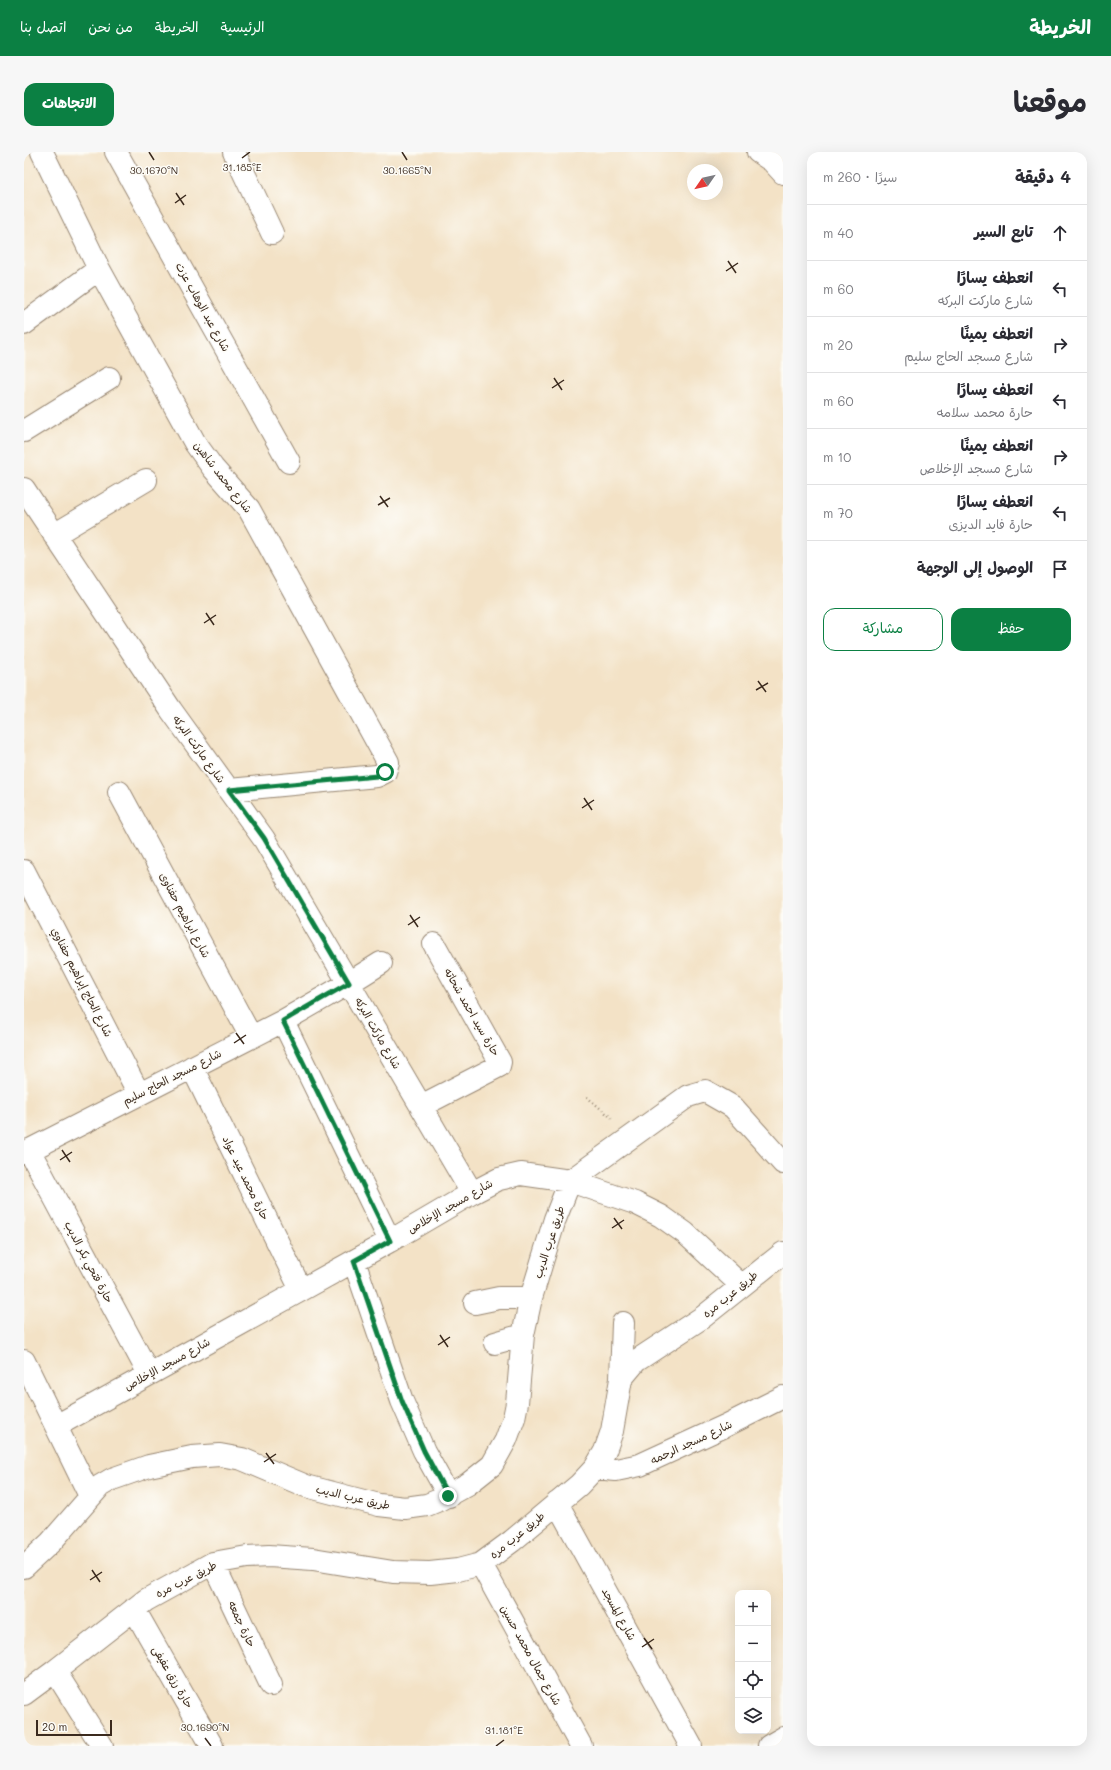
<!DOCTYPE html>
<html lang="ar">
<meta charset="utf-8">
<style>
:root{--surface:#fff;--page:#f7f7f7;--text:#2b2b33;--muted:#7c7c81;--line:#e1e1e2;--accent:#0b8043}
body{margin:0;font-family:Mali,"Playpen Sans Arabic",sans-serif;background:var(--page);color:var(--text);direction:rtl}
.controls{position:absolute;right:12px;bottom:12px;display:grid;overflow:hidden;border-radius:8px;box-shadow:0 4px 16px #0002}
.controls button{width:36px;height:36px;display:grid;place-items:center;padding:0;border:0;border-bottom:1px solid var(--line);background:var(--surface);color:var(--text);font:20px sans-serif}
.compass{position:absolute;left:663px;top:12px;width:36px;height:36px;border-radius:50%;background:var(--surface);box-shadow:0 4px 16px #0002;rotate:236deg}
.scale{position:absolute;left:12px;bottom:10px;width:76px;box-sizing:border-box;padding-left:4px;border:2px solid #3b2a1e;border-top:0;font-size:11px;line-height:14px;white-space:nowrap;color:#3b2a1e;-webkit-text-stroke:3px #fdfcf7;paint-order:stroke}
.stop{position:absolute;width:12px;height:12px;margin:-9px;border:3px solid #0b8043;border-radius:50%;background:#fff}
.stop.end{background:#0b8043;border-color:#fff;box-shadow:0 1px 4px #0008}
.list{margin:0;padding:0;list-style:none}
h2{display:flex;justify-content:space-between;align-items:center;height:52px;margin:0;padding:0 16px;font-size:17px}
h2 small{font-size:13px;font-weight:400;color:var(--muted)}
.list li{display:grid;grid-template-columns:26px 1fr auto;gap:12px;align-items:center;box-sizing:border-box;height:56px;padding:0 16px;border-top:1px solid var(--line)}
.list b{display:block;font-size:15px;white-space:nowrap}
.list p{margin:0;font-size:13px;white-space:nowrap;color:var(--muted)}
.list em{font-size:13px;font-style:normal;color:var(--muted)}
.actions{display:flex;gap:8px;padding:12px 16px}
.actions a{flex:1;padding:9px 0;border:1px solid var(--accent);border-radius:12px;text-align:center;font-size:14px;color:var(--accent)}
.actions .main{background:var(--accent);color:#fff}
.icon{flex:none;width:22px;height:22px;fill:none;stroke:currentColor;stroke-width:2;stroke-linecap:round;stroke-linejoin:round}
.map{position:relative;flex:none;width:759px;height:1594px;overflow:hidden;direction:ltr;border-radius:12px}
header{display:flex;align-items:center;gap:24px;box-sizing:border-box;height:56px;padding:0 20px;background:var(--accent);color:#fff}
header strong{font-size:19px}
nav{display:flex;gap:22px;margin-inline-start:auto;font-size:14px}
.intro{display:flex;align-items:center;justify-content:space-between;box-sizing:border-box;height:96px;padding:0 24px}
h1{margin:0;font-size:28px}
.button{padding:10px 18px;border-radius:12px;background:var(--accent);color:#fff;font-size:14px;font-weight:700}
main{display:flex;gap:24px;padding:0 24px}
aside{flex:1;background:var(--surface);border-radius:12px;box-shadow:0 4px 16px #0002}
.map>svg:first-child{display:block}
</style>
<header>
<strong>الخريطة</strong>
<nav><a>الرئيسية</a><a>الخريطة</a><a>من نحن</a><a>اتصل بنا</a></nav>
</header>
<div class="intro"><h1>موقعنا</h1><a class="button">الاتجاهات</a></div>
<main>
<aside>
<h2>4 دقيقة<small>سيرًا · 260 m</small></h2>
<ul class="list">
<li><svg class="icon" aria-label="ahead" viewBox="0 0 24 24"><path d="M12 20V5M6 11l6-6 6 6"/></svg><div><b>تابع السير</b></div><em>40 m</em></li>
<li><svg class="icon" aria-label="left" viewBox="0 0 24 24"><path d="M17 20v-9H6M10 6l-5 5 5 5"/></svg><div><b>انعطف يسارًا</b><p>شارع ماركت البركه</p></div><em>60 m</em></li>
<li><svg class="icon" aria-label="right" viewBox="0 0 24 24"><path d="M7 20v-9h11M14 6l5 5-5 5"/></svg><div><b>انعطف يمينًا</b><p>شارع مسجد الحاج سليم</p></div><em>20 m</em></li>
<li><svg class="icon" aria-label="left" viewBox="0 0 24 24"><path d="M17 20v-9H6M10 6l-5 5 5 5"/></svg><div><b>انعطف يسارًا</b><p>حارة محمد سلامه</p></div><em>60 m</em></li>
<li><svg class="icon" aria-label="right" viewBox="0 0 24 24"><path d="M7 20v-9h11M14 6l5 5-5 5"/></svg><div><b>انعطف يمينًا</b><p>شارع مسجد الإخلاص</p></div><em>10 m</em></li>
<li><svg class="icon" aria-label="left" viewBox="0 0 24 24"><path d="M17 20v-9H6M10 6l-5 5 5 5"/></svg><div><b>انعطف يسارًا</b><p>حارة فايد الديزى</p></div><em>70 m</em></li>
<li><svg class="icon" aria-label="arrive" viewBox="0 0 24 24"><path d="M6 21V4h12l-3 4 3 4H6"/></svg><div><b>الوصول إلى الوجهة</b></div></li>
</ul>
<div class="actions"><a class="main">حفظ</a><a>مشاركة</a></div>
</aside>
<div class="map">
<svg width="759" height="1594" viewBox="0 0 759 1594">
<rect width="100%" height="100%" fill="#fdfcf7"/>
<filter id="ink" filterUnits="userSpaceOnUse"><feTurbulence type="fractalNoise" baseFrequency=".025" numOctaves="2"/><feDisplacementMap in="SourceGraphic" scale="8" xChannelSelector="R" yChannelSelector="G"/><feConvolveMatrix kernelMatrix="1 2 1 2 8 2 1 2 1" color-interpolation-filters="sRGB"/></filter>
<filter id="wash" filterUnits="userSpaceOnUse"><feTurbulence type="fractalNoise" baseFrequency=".012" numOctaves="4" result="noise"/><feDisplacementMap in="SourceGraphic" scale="16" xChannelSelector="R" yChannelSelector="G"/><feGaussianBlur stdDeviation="0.9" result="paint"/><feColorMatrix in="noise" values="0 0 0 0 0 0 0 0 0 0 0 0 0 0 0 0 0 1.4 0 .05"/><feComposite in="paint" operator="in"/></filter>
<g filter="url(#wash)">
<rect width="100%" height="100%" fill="#f3e2c6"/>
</g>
<g filter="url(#ink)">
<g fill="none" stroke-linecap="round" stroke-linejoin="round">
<g stroke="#978672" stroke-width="24">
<path id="street" d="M18 0 75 117 171 291 189 316 225 357 364 610 361 620 353 624 205 638
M92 0 265 310
M210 0 248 81
M734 0 748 9 759 21
M0 172 75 117
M0 279 85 226
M0 337 147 558 240 687 448 1041
M30 383 122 328
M95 640 227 885
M0 719 115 942
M259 869 366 1089
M168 915 277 1138
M397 954 475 914 476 910 410 792
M5 998 125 1222
M0 1001 259 869 325 831 357 811
M330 1109 378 1249 400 1299 425 1344
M451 1151 475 1146H507
M471 1191 499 1183
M0 1209 66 1344
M597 1227 599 1171
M32 1274 366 1089 448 1041 475 1027 497 1022 546 1029 611 1051 637 1064 661 1081 717 1133
M571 1316 592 1318 616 1313 701 1274 759 1245
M533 1351 667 1594
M189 1411 247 1533
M457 1412 557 1594
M0 1415 27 1390 76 1334 88 1327 125 1314 168 1305 196 1303 218 1307 282 1334 355 1353 381 1356 403 1353 415 1348 444 1332 468 1313 482 1288 490 1266 493 1251 499 1183 507 1146 531 1067 546 1029 664 944 681 939 709 955 759 1011
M110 1457 188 1594
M31 1519 78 1594
M0 1542 31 1519 122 1448 189 1411 223 1405 245 1404 289 1407 369 1420 406 1421 434 1418 457 1412 488 1389 555 1333 571 1316 581 1299 588 1279 597 1227 612 1209 679 1165 759 1101
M745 1594 759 1586"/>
</g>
<path stroke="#978672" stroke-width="2.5" stroke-dasharray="1 3" stroke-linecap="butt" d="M563 945 590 968"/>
<use href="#street" stroke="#fff" stroke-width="22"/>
</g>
</g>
<g fill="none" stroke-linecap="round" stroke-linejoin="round" filter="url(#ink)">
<path stroke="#0b8043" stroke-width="5" d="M361 620 353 624 205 638 240 686 325 831 259 869 366 1089 330 1109 378 1249 400 1299 424 1344"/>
</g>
<path fill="none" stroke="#3b2a1e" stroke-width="1.5" d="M125 0 130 8M378 0 383 8M218 6 226 0M152 41 160 53M151 51 162 43M704 109 712 121M702 119 714 111M530 226 538 238M528 236 540 228M356 344 364 355M354 353 366 346M182 461 190 473M180 471 192 463M734 529 742 540M732 538 744 531M560 646 568 658M558 656 570 648M386 763 394 775M384 773 396 765M212 881 220 892M210 891 222 883M38 998 46 1010M36 1008 48 1000M590 1066 598 1077M588 1076 600 1068M416 1183 424 1195M414 1193 426 1185M242 1301 250 1312M240 1310 252 1302M68 1418 76 1430M66 1428 78 1420M620 1486 628 1497M618 1495 630 1487M181 1586 187 1594M472 1594 480 1588"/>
<g text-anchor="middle" stroke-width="3" stroke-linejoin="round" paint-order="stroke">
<g font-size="11" fill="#3b2a1e" stroke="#fdfcf7">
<text transform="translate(179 155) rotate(61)" y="4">شارع عبد الوهاب عزت</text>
<text transform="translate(199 325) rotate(52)" y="4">شارع محمد شاهين</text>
<text transform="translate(175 597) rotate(54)" y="4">شارع ماركت البركه</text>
<text transform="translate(161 763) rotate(62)" y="4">شارع ابراهيم حفناوى</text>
<text transform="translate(58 830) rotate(63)" y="4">شارع الحاج إبراهيم حفناوي</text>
<text transform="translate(448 860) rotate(60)" y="4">حارة سيد احمد شحاته</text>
<text transform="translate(354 881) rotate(60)" y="4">شارع ماركت البركه</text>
<text transform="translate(148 925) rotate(-27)" y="4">شارع مسجد الحاج سليم</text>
<text transform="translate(222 1026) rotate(64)" y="4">حارة محمد عيد عواد</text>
<text transform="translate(426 1054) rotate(-30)" y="4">شارع مسجد الإخلاص</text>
<text transform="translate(525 1090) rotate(-72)" y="4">طريق عرب الديب</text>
<text transform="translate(65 1110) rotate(62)" y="4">حارة فتحي بكر الديب</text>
<text transform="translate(706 1142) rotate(-39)" y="4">طريق عرب مره</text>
<text transform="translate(143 1212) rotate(-29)" y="4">شارع مسجد الإخلاص</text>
<text transform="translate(667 1290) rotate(-25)" y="4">شارع مسجد الرحمه</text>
<text transform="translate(329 1345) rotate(13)" y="4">طريق عرب الديب</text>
<text transform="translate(493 1383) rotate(-39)" y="4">طريق عرب مره</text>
<text transform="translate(162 1427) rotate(-27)" y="4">طريق عرب مره</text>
<text transform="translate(595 1462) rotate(61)" y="4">شارع المسجد</text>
<text transform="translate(218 1472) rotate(65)" y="4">حارة جمعه</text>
<text transform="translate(507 1503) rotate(61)" y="4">شارع جمال محمد حسين</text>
<text transform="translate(149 1525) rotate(60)" y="4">حارة رزق عفيفى</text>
</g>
</g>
<g font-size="10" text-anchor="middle" fill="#3b2a1e" stroke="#fdfcf7" stroke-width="3" stroke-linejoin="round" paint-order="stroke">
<text x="218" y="19">31.185°E</text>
<text x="130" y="22">30.1670°N</text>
<text x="383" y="22">30.1665°N</text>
<text x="181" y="1579">30.1690°N</text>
<text x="480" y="1582">31.181°E</text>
</g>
</svg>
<div class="controls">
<button>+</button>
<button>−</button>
<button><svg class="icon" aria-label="locate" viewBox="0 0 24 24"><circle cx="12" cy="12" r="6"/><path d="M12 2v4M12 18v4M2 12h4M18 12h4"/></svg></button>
<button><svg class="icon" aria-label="layers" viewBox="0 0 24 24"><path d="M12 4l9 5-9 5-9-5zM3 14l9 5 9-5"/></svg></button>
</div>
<svg class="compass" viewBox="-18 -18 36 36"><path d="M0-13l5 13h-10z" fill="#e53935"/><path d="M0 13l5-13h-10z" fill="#7c7c81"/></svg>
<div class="scale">20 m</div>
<div class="stop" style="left:361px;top:620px"></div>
<div class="stop end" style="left:424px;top:1344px"></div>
</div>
</main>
